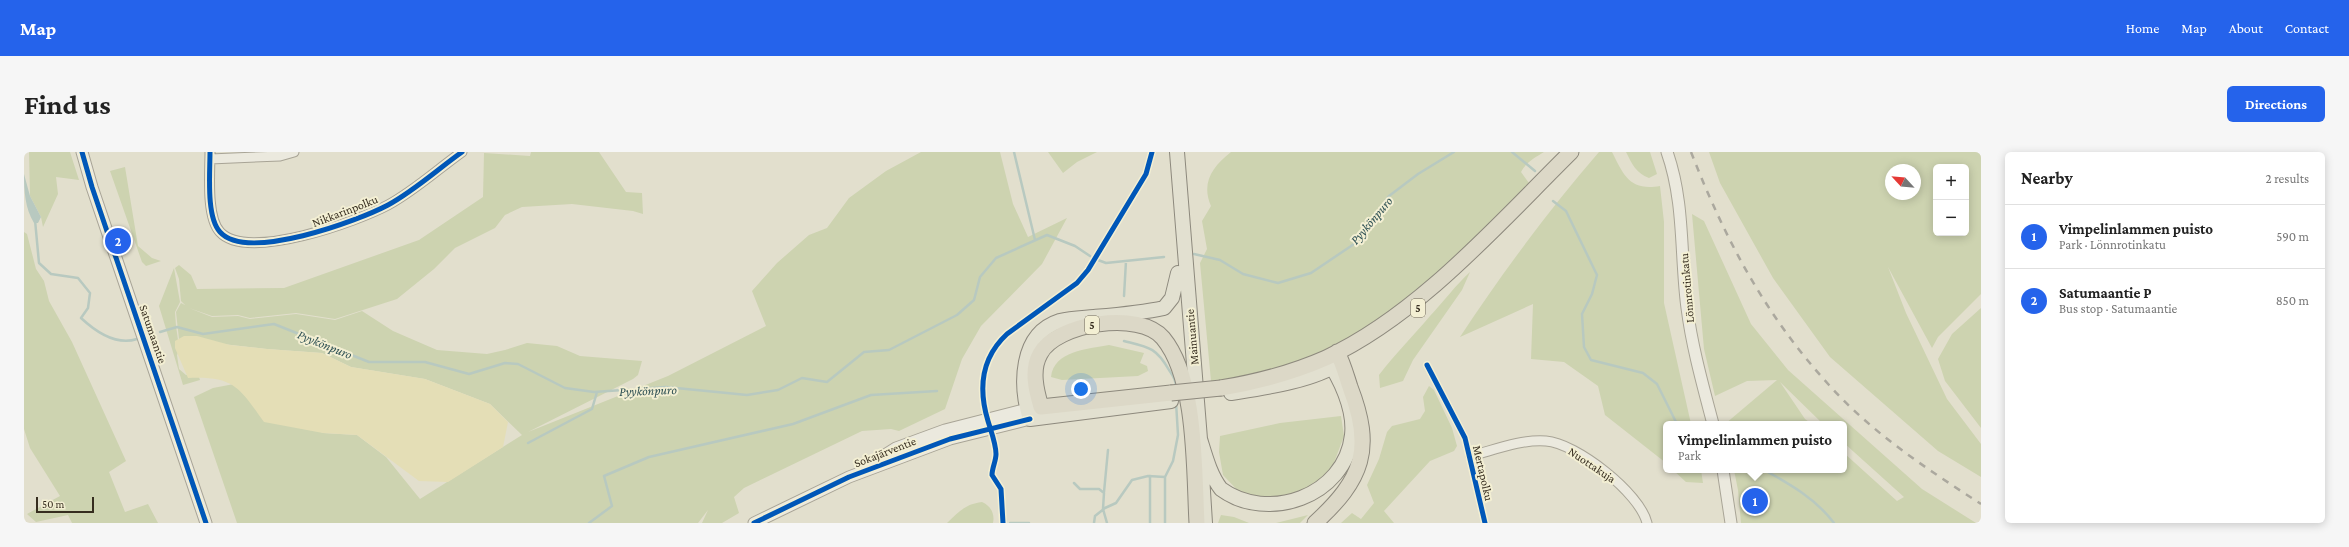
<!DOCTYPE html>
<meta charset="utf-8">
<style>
:root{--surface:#fff;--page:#f6f6f6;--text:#222;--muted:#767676;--line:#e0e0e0;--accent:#2563eb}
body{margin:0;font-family:"Crimson Pro",serif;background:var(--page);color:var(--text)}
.controls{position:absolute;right:12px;top:12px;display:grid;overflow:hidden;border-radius:6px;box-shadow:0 2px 10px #0003}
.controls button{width:36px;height:36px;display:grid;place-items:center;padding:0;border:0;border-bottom:1px solid var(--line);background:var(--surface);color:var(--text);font:20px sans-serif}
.compass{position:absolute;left:1861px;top:12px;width:36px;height:36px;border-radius:50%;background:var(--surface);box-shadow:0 2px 10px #0003;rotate:296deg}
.scale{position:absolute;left:12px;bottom:10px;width:58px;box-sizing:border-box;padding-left:4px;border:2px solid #362d1f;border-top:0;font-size:11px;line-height:14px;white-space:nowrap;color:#362d1f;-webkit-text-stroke:3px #f3efd3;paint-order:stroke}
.you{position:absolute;left:1057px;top:237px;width:14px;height:14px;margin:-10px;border:3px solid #fff;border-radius:50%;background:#1a73e8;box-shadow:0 0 0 6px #1a73e833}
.badge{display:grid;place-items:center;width:26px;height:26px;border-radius:50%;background:var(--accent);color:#fff;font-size:13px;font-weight:700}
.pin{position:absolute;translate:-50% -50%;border:2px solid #fff;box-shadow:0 1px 4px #0006}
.popup{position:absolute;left:1639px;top:269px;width:184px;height:52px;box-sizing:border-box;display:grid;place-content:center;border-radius:6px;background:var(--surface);filter:drop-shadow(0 1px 3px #0005);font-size:13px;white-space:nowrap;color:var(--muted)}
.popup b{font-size:15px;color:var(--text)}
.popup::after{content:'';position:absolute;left:50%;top:100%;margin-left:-8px;border:8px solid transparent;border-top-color:var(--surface)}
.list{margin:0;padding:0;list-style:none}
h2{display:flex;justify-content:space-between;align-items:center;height:52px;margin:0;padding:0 16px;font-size:17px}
h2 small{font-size:13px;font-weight:400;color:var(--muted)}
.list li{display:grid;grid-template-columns:26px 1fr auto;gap:12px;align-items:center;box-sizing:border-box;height:64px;padding:0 16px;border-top:1px solid var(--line)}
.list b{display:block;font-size:15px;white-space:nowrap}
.list p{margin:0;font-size:13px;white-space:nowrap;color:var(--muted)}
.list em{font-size:13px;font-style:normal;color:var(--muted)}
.map{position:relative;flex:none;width:1957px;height:371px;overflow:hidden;border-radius:6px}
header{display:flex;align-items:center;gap:24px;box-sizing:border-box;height:56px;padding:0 20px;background:var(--accent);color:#fff}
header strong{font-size:19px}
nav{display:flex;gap:22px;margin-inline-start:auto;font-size:14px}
.intro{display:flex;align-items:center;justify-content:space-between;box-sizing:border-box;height:96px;padding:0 24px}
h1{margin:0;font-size:28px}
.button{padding:10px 18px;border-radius:6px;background:var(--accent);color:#fff;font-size:14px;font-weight:700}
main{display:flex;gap:24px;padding:0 24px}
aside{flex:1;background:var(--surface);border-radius:6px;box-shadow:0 2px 10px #0003}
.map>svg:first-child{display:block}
</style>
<header>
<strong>Map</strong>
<nav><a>Home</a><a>Map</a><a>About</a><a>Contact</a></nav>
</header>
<div class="intro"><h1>Find us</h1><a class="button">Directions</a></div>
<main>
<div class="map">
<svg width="1957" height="371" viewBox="0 0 1957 371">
<rect width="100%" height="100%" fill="#e2dfcd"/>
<path fill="#cdd3b0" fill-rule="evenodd" d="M5 0H46L55 28 32 25 34 42 19 75 17 65 6 44Z
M507 0H575L602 40 618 41 619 62 609 59 548 52 498 55 481 63 471 76 431 96 410 117 373 147 311 167 272 161 226 166 214 163 188 164 165 156 188 165 214 164 226 167 272 162 311 168 338 159 369 179 413 198 463 202 481 198 503 191 533 194 556 204 618 209 614 223 609 227 504 280 644 224 742 174 728 139 753 111 785 83 803 76 825 46 862 19 897 0H976L989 52 1004 85 1043 66 1018 112 957 174 938 207 921 257 875 279 867 277 838 279 720 336 710 345 715 361 698 371H678L684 358 674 371H213L170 245 189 236 210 232 223 246 299 281 333 283 362 305 396 347 498 283 466 252 401 227 327 215 298 201 243 197 155 187 152 160 157 151 161 153 157 149 155 127 151 116 155 113 167 123 173 137 260 136 395 88 459 45 460 1 506 4Z
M1024 0H1073L1053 10 1039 21Z
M1207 0H1520C1512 5 1502 10 1497 20L1505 31C1440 96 1375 168 1290 206 1278 211 1264 213 1252 217 1229 223 1211 229 1187 229L1176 111 1183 97 1178 69 1187 54C1177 31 1188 15 1207 0Z
M1575 0H1588C1600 24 1606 39 1636 34L1640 70V151L1667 272H1642V311L1581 263 1574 234 1540 210 1507 207 1509 152 1436 185C1479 120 1524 59 1575 0Z
M1602 0H1626L1633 22 1625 26C1612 21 1608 12 1602 0Z
M1685 0H1957V142L1914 185 1908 196 1864 115 1882 161 1923 247 1957 292V325L1914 299 1806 205 1749 126 1696 31ZM1912 15H1942V81H1912ZM1867 18H1891V42H1867Z
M101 15 114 94 128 106 137 109 122 114 118 110 86 19Z
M1668 62 1680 69 1727 172 1764 218 1898 337 1952 371H1717L1714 338 1710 318H1820V301L1873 349 1880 345 1820 291V272H1799L1756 230 1781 267 1788 272H1701L1753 228 1723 229 1691 244 1680 197Z
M0 80 3 82 12 117 20 129 25 149 48 190 102 309 85 320 101 360 124 352 134 371H48L44 363 12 370 3 362 36 344 6 296 0 277Z
M150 116 156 150 151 160 152 174 154 188 157 193 153 203 155 217 162 223 174 222 176 228 159 233 135 154Z
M1446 120 1438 138 1389 208 1379 229 1356 236 1355 223C1371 202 1389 184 1406 164 1420 149 1431 134 1446 120Z
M1957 156V276L1921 229 1914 207 1928 182Z
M1085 193 1120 201 1116 211 1123 214 1124 219 1114 224 1038 228 1027 225C1030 199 1063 197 1085 193Z
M1405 234 1410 238 1428 276 1433 294 1430 299 1406 309 1360 359 1370 371H1317L1328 361 1337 367 1350 351 1343 333 1355 307 1363 280 1368 274 1396 267 1401 259 1399 245Z
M1317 264 1320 284 1308 316 1283 343 1256 352 1217 342 1199 323 1195 300 1196 284 1256 271Z
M1649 318H1677L1679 331 1662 330Z
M958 350C967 354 971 362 969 371H923C935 360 941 352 958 350Z
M1197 363 1210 365 1225 371H1194Z
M1284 363 1276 371H1252Z"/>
<path fill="#e4deb6" d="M160 184H173L206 193 243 197 298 201 327 215 401 227 466 252 484 270 479 295 424 330 395 329 333 283 299 281 240 270C215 235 210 224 164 226L151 196V189Z"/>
<path fill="#b8c9c0" d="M0 22 6 44 17 65 14 71H10C1 56 0 39 0 22Z"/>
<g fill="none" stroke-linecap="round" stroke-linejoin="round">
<path stroke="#b8c9c0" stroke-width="2.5" d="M990 0 1011 88
M1488 0 1511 19
M1529 49 1542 59 1573 123 1568 142 1558 162 1560 195 1567 208 1619 221 1633 232 1653 272
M11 68 15 111 27 122 54 126 66 141 64 156 57 166C72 180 92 194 113 187
M1170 102 1196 108 1219 122 1254 131 1287 121 1333 90 1365 44 1394 22 1430 0
M1074 108 1082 111 1140 105
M1100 144 1102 109
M136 180 153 175 179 182 250 172 345 210H401L445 222 481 211 494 212 541 236 570 240 642 235 723 243 754 238 778 226 803 230 840 200 865 198 933 163 950 148 956 125 972 106 1023 83 1051 94 1066 104
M1100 189C1124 195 1132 195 1145 218 1149 224 1152 228 1152 235
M504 291 568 257 573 240
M1740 318C1766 332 1792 347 1810 371
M1126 324V371
M1050 331 1056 337H1075L1080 341 1079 357 1083 371
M1080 340 1084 298
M565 371 588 354 580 324 625 305 769 272 847 243 913 239
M986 371H1005
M1070 371 1071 364 1081 356 1092 351 1108 328 1124 324 1141 325
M1141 371V325L1149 309 1154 283 1152 250"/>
<g stroke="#a8a496" stroke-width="11">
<path id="minor" d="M186 0C186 21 182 65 196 80 223 110 334 69 364 53 390 39 414 17 438 0
M186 7 256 4 270 0
M1447 304C1470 298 1497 287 1522 289 1552 291 1616 341 1623 371"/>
</g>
<g stroke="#a8a496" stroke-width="13">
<path id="tertiary" d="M58 0 68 35 182 371
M1643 0C1661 51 1656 103 1663 156 1668 195 1679 234 1689 272
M850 310 872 296 921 278 1011 255
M1699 318 1707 371
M730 371 825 325 926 287 1006 267"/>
</g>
<g stroke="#8d897d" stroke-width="16">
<path id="primary" d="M1153 0 1176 287
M1207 241C1238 236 1290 229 1315 211
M1147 249 1006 267C996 234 995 182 1036 169 1047 166 1059 166 1070 165 1093 163 1117 161 1140 156L1148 146 1154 121
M1176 287C1181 303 1186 323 1197 337 1243 371 1321 345 1328 283 1331 257 1316 226 1302 206
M1178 323 1181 371"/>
</g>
<g stroke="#8d897d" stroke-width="17">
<path id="trunk" d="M1197 236C1233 230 1268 221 1302 206 1395 163 1475 71 1547 0
M1147 241 1017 255C1012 238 1007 218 1016 202 1032 171 1116 158 1139 186 1173 227 1170 319 1173 371
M1291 371C1339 327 1350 297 1326 235 1322 223 1319 211 1313 200"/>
</g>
<use href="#minor" stroke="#ebe9de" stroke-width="9"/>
<use href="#tertiary" stroke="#ebe9de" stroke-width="11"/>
<use href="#primary" stroke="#e2e0d0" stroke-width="14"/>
<use href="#trunk" stroke="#dcd8c7" stroke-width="15"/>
<path stroke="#aba89e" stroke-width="2.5" stroke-dasharray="7 7" stroke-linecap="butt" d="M1667 0C1701 87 1741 163 1805 233 1848 281 1903 317 1957 352"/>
<g stroke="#8d897d" stroke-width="17" stroke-linecap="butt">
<path id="trunk-bridge" d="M1147 241 1197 236"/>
</g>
<use href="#trunk-bridge" stroke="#dcd8c7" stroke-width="15"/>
<g stroke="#f3efd3" stroke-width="8">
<path id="cycleway" d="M58 0 68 35 182 371
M186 0C186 21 182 65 196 80 223 110 334 69 364 53 390 39 414 17 438 0
M1403 213 1441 286 1461 371
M730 371 825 325 926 287 1006 267
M979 371 977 337 968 323C968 316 972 309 972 302 972 292 967 279 964 269 954 236 957 206 983 182L1053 131 1064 118 1122 22 1128 0"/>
</g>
<use href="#cycleway" stroke="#0057b8" stroke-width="5"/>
</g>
<g text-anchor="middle" stroke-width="4" stroke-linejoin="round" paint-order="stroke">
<g fill="#f3efd3" stroke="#6f6755" stroke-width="1">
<rect x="1387" y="147" width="14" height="18" rx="3"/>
<rect x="1061" y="164" width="14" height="18" rx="3"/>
</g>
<g font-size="11" font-weight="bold" fill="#362d1f">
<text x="1394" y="160">5</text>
<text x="1068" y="177">5</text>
</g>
<g font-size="12" fill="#362d1f" stroke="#f3efd3">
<text transform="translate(321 59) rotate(-21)" y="4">Nikkarinpolku</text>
<text transform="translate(1663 136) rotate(-95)" y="4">Lönnrotinkatu</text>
<text transform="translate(129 182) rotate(71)" y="4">Satumaantie</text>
<text transform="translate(1168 185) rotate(-95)" y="4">Mainuantie</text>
<text transform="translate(861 300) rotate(-21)" y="4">Sokajärventie</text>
<text transform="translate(1568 313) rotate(34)" y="4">Nuottakuja</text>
<text transform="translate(1459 321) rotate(77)" y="4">Mertapolku</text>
</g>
<g font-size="13" font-style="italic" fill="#2f5154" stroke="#f3efd3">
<text transform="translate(1347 68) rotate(-50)" y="5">Pyykönpuro</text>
<text transform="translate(301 192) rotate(22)" y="5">Pyykönpuro</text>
<text transform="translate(624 238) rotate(-2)" y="5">Pyykönpuro</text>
</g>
</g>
</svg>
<div class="controls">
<button>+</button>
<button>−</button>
</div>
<svg class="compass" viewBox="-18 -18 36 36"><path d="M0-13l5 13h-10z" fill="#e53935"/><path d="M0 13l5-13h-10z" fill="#767676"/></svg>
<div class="scale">50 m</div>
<div class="you"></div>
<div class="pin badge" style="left:1731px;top:349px">1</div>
<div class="popup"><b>Vimpelinlammen puisto</b>Park</div>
<div class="pin badge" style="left:94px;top:89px">2</div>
</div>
<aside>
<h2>Nearby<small>2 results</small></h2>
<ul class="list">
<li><span class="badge">1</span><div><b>Vimpelinlammen puisto</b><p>Park · Lönnrotinkatu</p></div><em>590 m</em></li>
<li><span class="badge">2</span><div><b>Satumaantie P</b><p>Bus stop · Satumaantie</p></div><em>850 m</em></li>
</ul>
</aside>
</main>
